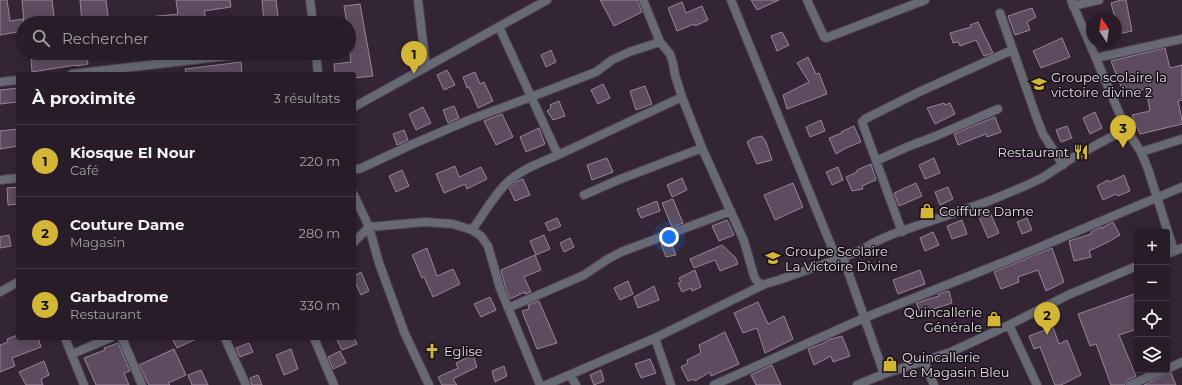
<!DOCTYPE html>
<html lang="fr">
<meta charset="utf-8">
<style>
:root{--surface:#271c28;--page:#332934;--text:#f1f3f6;--muted:#a4a1a8;--line:#433a45;--accent:#d3b635}
body{margin:0;font-family:Montserrat,sans-serif;background:var(--page);color:var(--text)}
.controls{position:absolute;right:12px;bottom:12px;display:grid;overflow:hidden;border-radius:4px;box-shadow:0 2px 10px #0003}
.controls button{width:36px;height:36px;display:grid;place-items:center;padding:0;border:0;border-bottom:1px solid var(--line);background:var(--surface);color:var(--text);font:20px sans-serif}
.compass{position:absolute;left:1086px;top:12px;width:36px;height:36px;border-radius:50%;background:var(--surface);box-shadow:0 2px 10px #0003;rotate:347deg}
.you{position:absolute;left:669px;top:237px;width:14px;height:14px;margin:-10px;border:3px solid #fff;border-radius:50%;background:#1a73e8;box-shadow:0 0 0 6px #1a73e833}
.badge{display:grid;place-items:center;width:26px;height:26px;border-radius:50%;background:var(--accent);color:#111;font-size:13px;font-weight:700}
.pin{position:absolute;translate:-50% -33px;filter:drop-shadow(0 1px 2px #0008)}
.pin::after{content:'';position:absolute;top:21px;width:14px;height:12px;background:inherit;clip-path:polygon(0 0,100% 0,50% 100%)}
.list{margin:0;padding:0;list-style:none}
h2{display:flex;justify-content:space-between;align-items:center;height:52px;margin:0;padding:0 16px;font-size:17px}
h2 small{font-size:13px;font-weight:400;color:var(--muted)}
.list li{display:grid;grid-template-columns:26px 1fr auto;gap:12px;align-items:center;box-sizing:border-box;height:72px;padding:0 16px;border-top:1px solid var(--line)}
.list b{display:block;font-size:15px;white-space:nowrap}
.list p{margin:0;font-size:13px;white-space:nowrap;color:var(--muted)}
.list em{font-size:13px;font-style:normal;color:var(--muted)}
.icon{flex:none;width:22px;height:22px;fill:none;stroke:currentColor;stroke-width:2;stroke-linecap:round;stroke-linejoin:round}
.map{position:relative;flex:none;width:1182px;height:385px;overflow:hidden}
.search{position:absolute;background:var(--surface);box-shadow:0 2px 10px #0003;left:16px;top:16px;width:340px;height:44px;display:flex;align-items:center;gap:10px;box-sizing:border-box;padding:0 14px;border-radius:22px;color:var(--muted);font-size:15px}
.panel{position:absolute;background:var(--surface);box-shadow:0 2px 10px #0003;left:16px;top:72px;width:340px;height:268px;border-radius:4px}
.map>svg:first-child{display:block}
</style>
<div class="map">
<svg width="1182" height="385" viewBox="0 0 1182 385">
<rect width="100%" height="100%" fill="#342535"/>
<path fill="#5d4c5f" stroke="#978498" d="M0 0H7L10 21 23 19V31L0 35Z
M22 0H52L55 23H24Z
M80 0H106L109 22 82 23Z
M176 0H230L231 7 204 11 207 23H140L139 18 178 14Z
M262 0H276L279 23H264Z
M600 0H637L642 12 614 26Z
M751 0H779L757 10Z
M1121 0H1126L1132 31 1119 34 1116 25V18H1115L1111 3Z
M682 2 686 13 702 6 708 20 695 26 694 24 677 31 668 8Z
M360 4 373 76 354 78V74H335L334 64 351 62 349 40V23H347L344 6Z
M1032 8 1036 17 1027 22 1030 30 1015 35 1008 16Z
M978 22 993 53 984 56 976 40 960 46 958 42 953 43 950 33 971 27 970 25Z
M782 32 789 45 777 51 771 36Z
M1062 38 1070 57 1041 68 1033 51Z
M1165 48 1170 68 1182 65V100L1178 101 1182 120V124L1140 134 1132 115 1150 111 1146 89 1124 94 1111 61Z
M551 50 556 62 546 67 541 55Z
M49 53H86L88 64 76 66V65L32 72 31 59 49 56Z
M808 57 816 74 819 73 827 94 787 109 783 95 809 82 797 63Z
M241 62 242 74H186L185 69Z
M447 70 455 85 444 90 437 75Z
M475 72 480 84 484 82 493 101 478 108 469 87 467 88 463 77Z
M603 84 610 98 598 104 591 90Z
M645 86 652 104 636 110 630 91Z
M18 88V102L0 104V90Z
M559 101 565 116 553 120 547 111 551 108 550 105Z
M944 103 945 105 950 103 955 114 935 124 927 108Z
M454 106 459 118 448 123 443 110Z
M423 107 431 123 416 130 409 114Z
M1095 112 1102 128 1090 134 1083 118Z
M502 114 513 137 496 145 484 121Z
M995 117 1001 132 987 137 986 134 958 145 954 134Z
M821 120 825 131 810 137 806 127Z
M854 126 861 142 846 148 836 154 829 138 842 133 841 132Z
M1067 126 1072 138 1061 142 1056 130Z
M539 128 545 144 526 152 520 137Z
M18 129V146L0 149V131Z
M404 130 408 140 397 145 393 134Z
M762 136 766 142 772 160 757 164 747 142 753 138Z
M607 158 613 172 592 180 587 165Z
M934 158 940 173 925 179 919 165Z
M871 164 876 180 862 186 863 189 852 191 846 177 857 172V170Z
M455 166 459 177 481 167 487 179 467 189 465 184 444 193 436 174Z
M838 167 843 180 832 185 826 172Z
M402 170 409 186 396 192 389 176Z
M1124 175 1130 191 1118 196 1116 194 1103 200 1097 186 1108 180 1109 182Z
M682 178 687 190 672 197 667 185Z
M523 179 530 195 515 201 509 188 516 182Z
M793 183 803 207 775 220 764 195Z
M916 183 922 196 899 206 894 193Z
M18 187V204L8 205 7 188Z
M948 187 953 199 940 205 935 192Z
M673 199 683 223 672 227 662 203Z
M657 201 660 211 641 218 637 209Z
M989 210 999 233 988 238 978 215Z
M557 218 561 226 549 231 545 223Z
M1027 218 1032 230 1022 234 1017 222Z
M727 220 734 235 719 241 712 226Z
M962 220 967 234 952 239 947 226Z
M1113 222 1120 235 1108 242 1089 251 1091 257 1074 261 1069 241 1091 234V232L1101 227 1102 228Z
M933 232 939 245 925 251 920 238Z
M9 235 11 246 0 248V237Z
M544 235 550 249 536 255 530 241Z
M570 238 574 247 564 252 560 243Z
M670 241 676 255 666 257 661 244Z
M722 245 735 257 738 264 720 271 715 260 694 268 690 259Z
M427 248 437 276 453 269 460 284 433 297 424 277 422 278 412 255Z
M1052 248 1064 282 1046 291 1038 270 1018 277 1019 282 1001 289 994 272Z
M535 255 541 270 524 277 531 292 525 294V292L510 299 505 286 501 270Z
M695 270 701 287 692 291 691 288 682 292 678 283 681 282 679 278Z
M920 270 925 284 898 294 893 280Z
M361 272 369 291 361 295 354 280V276Z
M628 281 633 294 620 300 614 288Z
M654 286 659 300 638 308 634 297Z
M949 291 952 303 921 313 916 303 939 296 938 294Z
M1137 293V329L1119 335 1136 376 1127 380 1125 385H1111L1096 344 1090 346 1078 314Z
M490 297 496 310 481 317 474 304Z
M539 301 557 343 537 349 522 311 529 309 528 305Z
M758 302 768 324 784 316 793 339 765 353 757 328 743 333 734 313Z
M1053 327 1059 344 1067 340 1081 375 1061 385H1055L1040 347 1034 349 1029 336Z
M725 332 739 364 711 376 710 372 695 381 694 379 688 381 681 367 688 363 687 360 701 353 699 345Z
M18 335V338H38L41 347 12 358 15 366 0 372V345L8 342 7 339Z
M842 336 850 356 833 362 831 356 814 365 808 349 824 343 828 340Z
M172 338H198L177 348Z
M336 338H354L357 344 342 350Z
M118 343 130 371 124 373 129 385H96L84 358 105 350 104 348Z
M249 343 253 352 240 357 236 348Z
M174 349 186 375 168 383 170 385H149L139 365Z
M291 349 298 369 284 375 276 355Z
M340 351 346 363 333 369 328 357Z
M473 355 477 367 453 379 457 385H442L438 377 458 368 456 363Z
M650 359 656 373 641 378 635 364Z
M44 361 49 375 41 379 43 385H26L19 372Z
M772 365 781 385H756L751 375Z
M504 366 507 376 495 382 492 371Z
M201 370 208 385H192L188 375Z
M601 370 604 381 594 385 590 375Z
M1171 373 1176 385H1144L1167 374Z
M258 375 262 385H252L250 378Z"/>
<g fill="none" stroke-linecap="round" stroke-linejoin="round">
<g stroke="#514252" stroke-width="10">
<path id="minor" d="M310 0 313 23
M418 0 426 67
M643 0 660 42 670 54 673 63 675 75 682 97 702 148 744 241 754 276 756 280 762 285
M731 0 837 260
M807 0 824 37 826 38 925 0
M1071 0 1126 129 1141 152 1148 169 1174 251
M1073 6 1099 0
M1000 13 1037 119 1043 134 1063 165
M316 53 318 74
M1096 58 1182 39
M72 74 252 53
M0 82 18 80
M1141 152 1182 139
M558 155 682 97
M876 161 907 147 936 136 998 109
M354 169H359L370 164 413 144 469 120 531 97 596 72 612 60 629 52 660 42
M0 180 18 178
M354 195 369 227 379 263 405 334 429 385
M584 195 618 180 702 148
M472 230C484 214 494 194 509 181 522 169 542 162 558 155L499 27
M902 232 862 122 865 119 919 92 1012 50
M354 242 369 227 425 222 453 224 472 230 481 236 488 246 500 288 540 385
M1167 254 1182 248
M843 257 884 374
M508 308 584 275 608 259 621 252 731 211
M1009 325 1037 385
M65 338 84 385
M122 338 142 385
M225 338 246 385
M314 338 334 385
M655 338 671 385
M72 354 110 338
M924 361 934 385
M1167 369 1182 362
M570 375 576 385
M546 385 655 338 765 284 779 280 849 255 861 250 877 241 893 234 989 201 1025 186 1042 178 1074 157 1126 129
M714 385 864 318 1014 258 1182 187
M857 385 884 374 951 352 1009 325 1068 295 1137 266
M1130 385 1164 370"/>
</g>
<g stroke="#514252" stroke-width="10">
<path id="tertiary" d="M354 107 547 0
M0 292 18 282"/>
</g>
<use href="#minor" stroke="#676a74" stroke-width="8"/>
<use href="#tertiary" stroke="#676a74" stroke-width="8"/>
</g>
<defs>
<g id="school-bare" transform="scale(1.2)"><path d="M0-5L7-2L0 1L-7-2ZM-4 1L0 2.5L4 1V4Q0 6-4 4Z" fill="#d3b635" stroke="#181118" stroke-width="2.5" paint-order="stroke"/></g>
<g id="restaurant-bare" transform="scale(1.2)"><path d="M-5-6h1v4h1v-4h1v4h1v-4h1v5L-1.5 .5V6h-2V.5L-5-1ZM5-6V6H3V1.5H1.5Q1.5-4 5-6Z" fill="#d3b635" stroke="#181118" stroke-width="2.5" paint-order="stroke"/></g>
<g id="shop-bare" transform="scale(1.2)"><path d="M-5-2.5h2.3a2.7 3.5 0 0 1 5.4 0H5L5.5 6h-11ZM-1.5-2.5h3a1.5 2.3 0 0 0-3 0Z" fill="#d3b635" stroke="#181118" stroke-width="2.5" paint-order="stroke"/></g>
<g id="church-bare" transform="scale(1.2)"><path d="M-1.2-6h2.4v3.5h3.3v2.4h-3.3V6h-2.4V-.1h-3.3v-2.4h3.3Z" fill="#d3b635" stroke="#181118" stroke-width="2.5" paint-order="stroke"/></g>
</defs>
<g fill-rule="evenodd">
<use href="#school-bare" x="1039" y="84"/>
<use href="#restaurant-bare" x="1081" y="152"/>
<use href="#shop-bare" x="927" y="211"/>
<use href="#school-bare" x="773" y="258"/>
<use href="#shop-bare" x="994" y="319"/>
<use href="#church-bare" x="432" y="351"/>
<use href="#shop-bare" x="890" y="364"/>
</g>
<g text-anchor="middle" stroke-width="3" stroke-linejoin="round" paint-order="stroke">
<g font-size="13" fill="#e7dde8" stroke="#181118" text-anchor="start">
<text x="1051" y="82">Groupe scolaire la<tspan x="1051" dy="15">victoire divine 2</tspan></text>
<text x="1069" y="157" text-anchor="end">Restaurant</text>
<text x="939" y="216">Coiffure Dame</text>
<text x="785" y="256">Groupe Scolaire<tspan x="785" dy="15">La Victoire Divine</tspan></text>
<text x="982" y="317" text-anchor="end">Quincallerie<tspan x="982" dy="15">Générale</tspan></text>
<text x="444" y="356">Eglise</text>
<text x="902" y="362">Quincallerie<tspan x="902" dy="15">Le Magasin Bleu</tspan></text>
</g>
</g>
</svg>
<div class="controls">
<button>+</button>
<button>−</button>
<button><svg class="icon" aria-label="locate" viewBox="0 0 24 24"><circle cx="12" cy="12" r="6"/><path d="M12 2v4M12 18v4M2 12h4M18 12h4"/></svg></button>
<button><svg class="icon" aria-label="layers" viewBox="0 0 24 24"><path d="M12 4l9 5-9 5-9-5zM3 14l9 5 9-5"/></svg></button>
</div>
<svg class="compass" viewBox="-18 -18 36 36"><path d="M0-13l5 13h-10z" fill="#e53935"/><path d="M0 13l5-13h-10z" fill="#a4a1a8"/></svg>
<div class="you"></div>
<div class="pin badge" style="left:414px;top:74px">1</div>
<div class="pin badge" style="left:1047px;top:335px">2</div>
<div class="pin badge" style="left:1123px;top:148px">3</div>
<div class="search"><svg class="icon" aria-label="search" viewBox="0 0 24 24"><circle cx="10" cy="10" r="6"/><path d="M15 15l6 6"/></svg>Rechercher</div>
<section class="panel">
<h2>À proximité<small>3 résultats</small></h2>
<ul class="list">
<li><span class="badge">1</span><div><b>Kiosque El Nour</b><p>Café</p></div><em>220 m</em></li>
<li><span class="badge">2</span><div><b>Couture Dame</b><p>Magasin</p></div><em>280 m</em></li>
<li><span class="badge">3</span><div><b>Garbadrome</b><p>Restaurant</p></div><em>330 m</em></li>
</ul>
</section>
</div>
